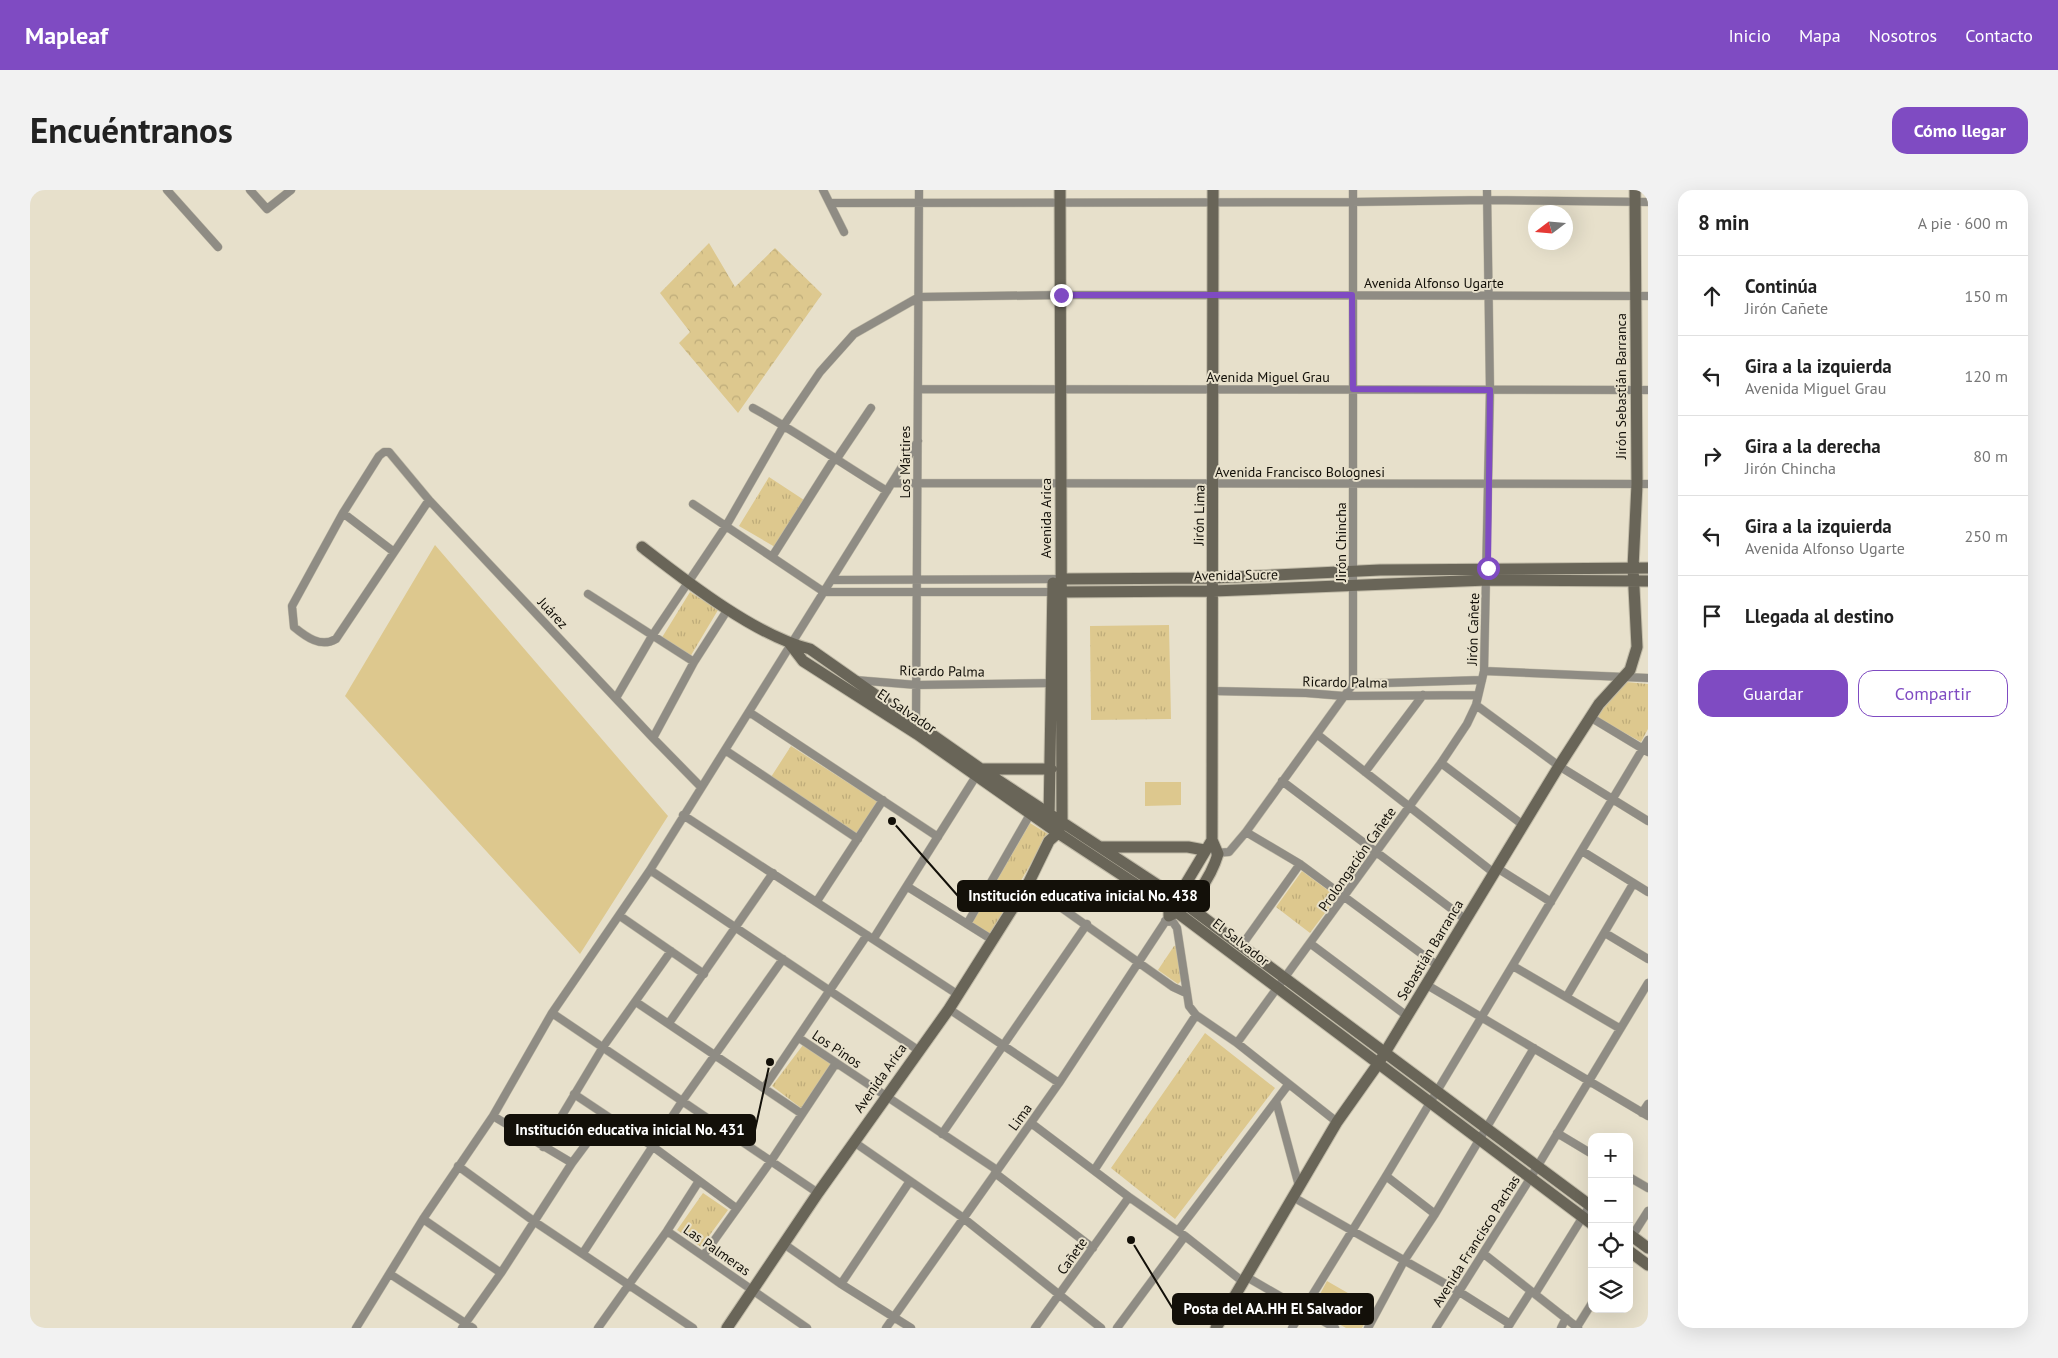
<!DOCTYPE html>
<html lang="es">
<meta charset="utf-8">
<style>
:root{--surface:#fff;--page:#f2f2f2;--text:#222;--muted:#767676;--line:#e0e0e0;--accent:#7f4bc2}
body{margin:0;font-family:"PT Sans",sans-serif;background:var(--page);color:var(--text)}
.controls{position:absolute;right:15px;bottom:15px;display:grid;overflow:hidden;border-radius:10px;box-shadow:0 5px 20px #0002}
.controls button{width:45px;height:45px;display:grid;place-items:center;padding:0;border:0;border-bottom:1px solid var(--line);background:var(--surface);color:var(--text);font:25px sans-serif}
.compass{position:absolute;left:1498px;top:15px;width:45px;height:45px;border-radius:50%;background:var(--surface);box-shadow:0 5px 20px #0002;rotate:254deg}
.stop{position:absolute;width:15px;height:15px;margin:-11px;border:4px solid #7f4bc2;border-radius:50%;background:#fff}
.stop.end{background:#7f4bc2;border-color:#fff;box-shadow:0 1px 5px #0008}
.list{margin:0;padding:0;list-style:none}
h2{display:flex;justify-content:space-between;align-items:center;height:65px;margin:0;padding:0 20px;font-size:21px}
h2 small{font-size:16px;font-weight:400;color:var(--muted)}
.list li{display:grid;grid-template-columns:32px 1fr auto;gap:15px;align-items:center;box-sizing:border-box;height:80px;padding:0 20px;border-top:1px solid var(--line)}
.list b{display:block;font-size:19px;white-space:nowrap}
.list p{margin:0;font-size:16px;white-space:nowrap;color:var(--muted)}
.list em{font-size:16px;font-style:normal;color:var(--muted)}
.actions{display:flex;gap:10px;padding:15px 20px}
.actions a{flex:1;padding:11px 0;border:1px solid var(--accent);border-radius:15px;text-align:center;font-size:18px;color:var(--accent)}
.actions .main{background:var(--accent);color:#fff}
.icon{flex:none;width:28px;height:28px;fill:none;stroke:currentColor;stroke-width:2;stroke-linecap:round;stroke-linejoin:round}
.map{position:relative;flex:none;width:1618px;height:1138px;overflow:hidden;border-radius:15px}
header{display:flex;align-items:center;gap:30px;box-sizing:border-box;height:70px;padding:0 25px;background:var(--accent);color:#fff}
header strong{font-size:24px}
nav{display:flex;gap:28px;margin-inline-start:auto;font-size:18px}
.intro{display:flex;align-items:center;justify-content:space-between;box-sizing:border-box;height:120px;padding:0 30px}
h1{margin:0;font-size:35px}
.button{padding:12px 22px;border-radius:15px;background:var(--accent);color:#fff;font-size:18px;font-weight:700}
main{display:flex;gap:30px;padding:0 30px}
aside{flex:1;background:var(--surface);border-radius:15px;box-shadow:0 5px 20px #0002}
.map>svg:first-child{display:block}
</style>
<header>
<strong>Mapleaf</strong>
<nav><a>Inicio</a><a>Mapa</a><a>Nosotros</a><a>Contacto</a></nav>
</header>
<div class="intro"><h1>Encuéntranos</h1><a class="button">Cómo llegar</a></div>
<main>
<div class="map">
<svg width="1618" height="1138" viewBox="0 0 1618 1138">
<defs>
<pattern id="forest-crowns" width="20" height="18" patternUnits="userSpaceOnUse" patternTransform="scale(1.25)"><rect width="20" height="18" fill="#ddc88e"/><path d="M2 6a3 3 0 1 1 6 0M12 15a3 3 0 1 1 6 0" fill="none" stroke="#bdab79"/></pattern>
<pattern id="park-tufts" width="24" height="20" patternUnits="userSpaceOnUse" patternTransform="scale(1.25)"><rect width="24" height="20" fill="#ddc88e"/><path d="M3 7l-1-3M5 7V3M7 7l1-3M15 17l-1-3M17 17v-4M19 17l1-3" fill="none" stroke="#bdab79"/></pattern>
</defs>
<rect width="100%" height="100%" fill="#e7e0cb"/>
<path fill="url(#forest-crowns)" d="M679 53 705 97 745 58 792 104 708 223 649 153 660 142 630 103Z"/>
<path fill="url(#park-tufts)" d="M739 287 774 310 745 357 709 336Z
M660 402 688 420 660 467 631 449Z
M1139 435 1141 529 1061 530 1060 436Z
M1596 492 1618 494V539L1611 552 1566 527 1585 502Z
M761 556 848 612 827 644 741 587Z
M1000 633 1018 644 960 744 942 733Z
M1272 681 1307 707 1280 743 1246 717Z
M1148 755 1152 790 1148 794 1128 780 1144 756Z
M1175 843 1245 898 1145 1029 1081 978Z
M773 855 802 874 771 918 742 896Z
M673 1003 698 1020 671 1057 647 1040Z
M1297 1091 1344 1118 1332 1138H1316L1282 1119Z"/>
<path fill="#ddc88e" d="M405 355 638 626 550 764 315 506Z
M1115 592H1151V615L1115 616Z"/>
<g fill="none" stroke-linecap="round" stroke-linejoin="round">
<g stroke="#c1bba8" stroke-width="9">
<path id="street" d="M137 0 188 57
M220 0 237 19 261 0
M793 0 814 42
M1323 0V494
M800 13 1322 12 1457 10 1618 12
M888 199 1618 200
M723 218C769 243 812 274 857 301
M806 270 841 218
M862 293 1618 294
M399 310 306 449C291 458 276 447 264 437L262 416 313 323 349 266 354 262H359L399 310 623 548 671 597
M663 314 794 402H1027
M313 323 364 362
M742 367 804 269
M802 390 1029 389
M558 404 664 472
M1454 481 1618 488
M825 490 887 495 1026 493
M1323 494 1452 490
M1182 501 1276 503 1314 506 1448 505
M586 508 622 446 696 336 754 235 790 182 824 144 889 107 1031 105 1618 106
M1446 515 1529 576 1618 631
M719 522 908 647
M1560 527 1618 562
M886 535 889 0
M1288 545 1464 683
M623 548 664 472 698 419
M695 560 828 649
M1411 573 1493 635
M1335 582 1393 505
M1252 591 1435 729
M653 625 927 804
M1216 642 1270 674 1408 776
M1552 661 1618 702
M1185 663 1199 662 1216 642 1323 494
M1467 678 1521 712
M620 680 888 860
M998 694 1143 797 1156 803
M878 697 961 749
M787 711 853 610
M590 726 674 784
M1135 731 1143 732 1147 738 1159 816 1166 825 1207 853 1307 932
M937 734 1002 621
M1575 743 1618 769
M844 748 948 583
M1281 754 1377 826
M1212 755 1270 674
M1483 776 1589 838
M1397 795 1618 926
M1537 806 1603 694
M606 812 772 924
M919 819 1029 893
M522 823 788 1003
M639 833 743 683
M769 848 967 980
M1207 853 1411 573 1437 534 1446 515 1454 481 1460 200 1457 0
M734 898 837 745
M544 904 622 956 706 1018
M1246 911 1269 996
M1612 923 1618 914
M463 926 542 973
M1001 933 1099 1007 1155 1046 1212 1091
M1527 943 1562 964
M912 944 1057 734
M824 952 932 1027 1071 1138
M513 957 573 857 641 761
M428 976 505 1032 663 1138
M1065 979 1166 825
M965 983 1063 1058
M1356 986 1405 1024
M1599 987 1618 998
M1263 1007 1428 1101 1480 1134
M393 1029 471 1083
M637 1041 777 1138
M1148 1041 1258 895
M1599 1051 1618 1021
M754 1054 811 1094 881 1138
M553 1063 653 910 753 769
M1454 1064 1548 1138
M673 1066 741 971 806 873
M360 1084 443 1138
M1215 1086 1305 1138
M811 1094 880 991
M1505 1104 1562 1012
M1478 1137 1501 1101
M1547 1137 1562 1113
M326 1138 393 1029 463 926 522 823 620 680 888 251
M432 1138 471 1083 542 973 577 926
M568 1138 637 1041 669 991
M856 1138 1029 893 1139 726
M1005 1138 1099 1007
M1087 1138 1155 1046
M1262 1138 1356 986 1618 550
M1338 1138 1374 1071 1405 1024 1504 858
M1406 1138 1501 987 1618 793
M1531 1138 1536 1128"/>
</g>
<g stroke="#c1bba8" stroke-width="13">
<path id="secondary" d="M612 357C656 391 726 446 780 459L951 579 1146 707 1562 1017
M1031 389 1183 388 1350 380 1618 378
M1031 402 1183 401 1457 390 1618 391
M760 454 773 471 887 544 1028 643 1136 714 1562 1034
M951 579H1021
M1019 629 1023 393
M1182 650 1155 695 1139 716V726C1162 717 1181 687 1188 664L1182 650 1183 0
M1072 657H1158L1174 660
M1599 1044 1618 1058
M1599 1061 1618 1075
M697 1138 788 1003 919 819 998 694 1019 651 1028 643 1032 631 1030 0
M1186 1138 1307 932 1348 874 1529 576 1569 514 1600 480 1607 457 1603 378 1607 294 1605 0"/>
</g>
<use href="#street" stroke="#8f8c84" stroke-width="8"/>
<use href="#secondary" stroke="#696558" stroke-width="11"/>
</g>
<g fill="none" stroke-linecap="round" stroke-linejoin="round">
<path stroke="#7f4bc2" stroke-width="6" d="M1031 105H1322L1323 199 1460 200 1458 378"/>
</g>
<g text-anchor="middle" stroke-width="4" stroke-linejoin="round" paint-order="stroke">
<g font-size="14" fill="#131009" stroke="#e7e0cb">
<text x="1404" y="98">Avenida Alfonso Ugarte</text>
<text x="1238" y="192">Avenida Miguel Grau</text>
<text transform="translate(1591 196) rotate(-90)" y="5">Jirón Sebastián Barranca</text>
<text transform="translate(875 272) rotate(-90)" y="5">Los Mártires</text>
<text x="1270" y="287">Avenida Francisco Bolognesi</text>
<text transform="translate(1169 325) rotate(-89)" y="5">Jirón Lima</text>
<text transform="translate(1016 328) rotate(-90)" y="5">Avenida Arica</text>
<text transform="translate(1311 352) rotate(-90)" y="5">Jirón Chincha</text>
<text transform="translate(1206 385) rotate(-1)" y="5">Avenida Sucre</text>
<text transform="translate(523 423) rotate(47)" y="5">Juárez</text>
<text transform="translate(1443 439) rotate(-88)" y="5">Jirón Cañete</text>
<text transform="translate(912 481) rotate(1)" y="5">Ricardo Palma</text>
<text transform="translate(1315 492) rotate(1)" y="5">Ricardo Palma</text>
<text transform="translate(877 521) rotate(34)" y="5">El Salvador</text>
<text transform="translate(1327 669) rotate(-55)" y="5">Prolongación Cañete</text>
<text transform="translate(1211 752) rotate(38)" y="5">El Salvador</text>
<text transform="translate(1400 760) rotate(-59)" y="5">Sebastián Barranca</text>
<text transform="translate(807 859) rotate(34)" y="5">Los Pinos</text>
<text transform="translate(850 888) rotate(-55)" y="5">Avenida Arica</text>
<text transform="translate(990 927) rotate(-54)" y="5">Lima</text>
<text transform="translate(1446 1051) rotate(-58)" y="5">Avenida Francisco Pachas</text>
<text transform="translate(687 1060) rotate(35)" y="5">Las Palmeras</text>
<text transform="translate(1042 1066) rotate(-55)" y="5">Cañete</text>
</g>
</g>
<path fill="none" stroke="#131009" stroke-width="2" d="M862 631L928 706M740 872L725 940M1101 1050L1143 1119"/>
<g fill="#131009" stroke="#e7e0cb" stroke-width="2">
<circle cx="862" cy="631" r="5"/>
<circle cx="740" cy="872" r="5"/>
<circle cx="1101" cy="1050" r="5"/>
</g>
<g fill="#131009" stroke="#131009" stroke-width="2">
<rect x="928" y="691" width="251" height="30" rx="5"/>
<rect x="475" y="925" width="250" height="30" rx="5"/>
<rect x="1143" y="1104" width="200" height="30" rx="5"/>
</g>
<g font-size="15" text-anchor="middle" font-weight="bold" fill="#fff">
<text x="1053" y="711">Institución educativa inicial No. 438</text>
<text x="600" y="945">Institución educativa inicial No. 431</text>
<text x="1243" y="1124">Posta del AA.HH El Salvador</text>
</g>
</svg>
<div class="controls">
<button>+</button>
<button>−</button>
<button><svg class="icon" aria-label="locate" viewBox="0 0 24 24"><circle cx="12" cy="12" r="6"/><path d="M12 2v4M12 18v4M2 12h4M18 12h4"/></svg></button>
<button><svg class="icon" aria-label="layers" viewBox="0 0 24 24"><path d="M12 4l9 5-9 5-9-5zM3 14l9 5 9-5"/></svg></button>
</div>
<svg class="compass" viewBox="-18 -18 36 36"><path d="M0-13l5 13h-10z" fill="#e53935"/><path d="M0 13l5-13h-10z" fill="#767676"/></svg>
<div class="stop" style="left:1458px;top:378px"></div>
<div class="stop end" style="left:1031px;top:105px"></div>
</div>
<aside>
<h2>8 min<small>A pie · 600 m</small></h2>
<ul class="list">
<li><svg class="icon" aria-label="ahead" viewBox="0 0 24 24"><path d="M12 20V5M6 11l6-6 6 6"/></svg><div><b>Continúa</b><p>Jirón Cañete</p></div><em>150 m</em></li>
<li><svg class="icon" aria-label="left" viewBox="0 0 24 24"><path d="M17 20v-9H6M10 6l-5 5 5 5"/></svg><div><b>Gira a la izquierda</b><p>Avenida Miguel Grau</p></div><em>120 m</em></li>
<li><svg class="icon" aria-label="right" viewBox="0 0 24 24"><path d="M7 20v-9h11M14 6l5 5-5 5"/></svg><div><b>Gira a la derecha</b><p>Jirón Chincha</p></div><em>80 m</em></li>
<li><svg class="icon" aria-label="left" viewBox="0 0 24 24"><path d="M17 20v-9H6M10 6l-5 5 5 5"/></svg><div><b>Gira a la izquierda</b><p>Avenida Alfonso Ugarte</p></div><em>250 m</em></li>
<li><svg class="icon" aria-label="arrive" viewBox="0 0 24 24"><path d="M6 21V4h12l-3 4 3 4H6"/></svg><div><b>Llegada al destino</b></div></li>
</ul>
<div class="actions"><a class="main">Guardar</a><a>Compartir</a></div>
</aside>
</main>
